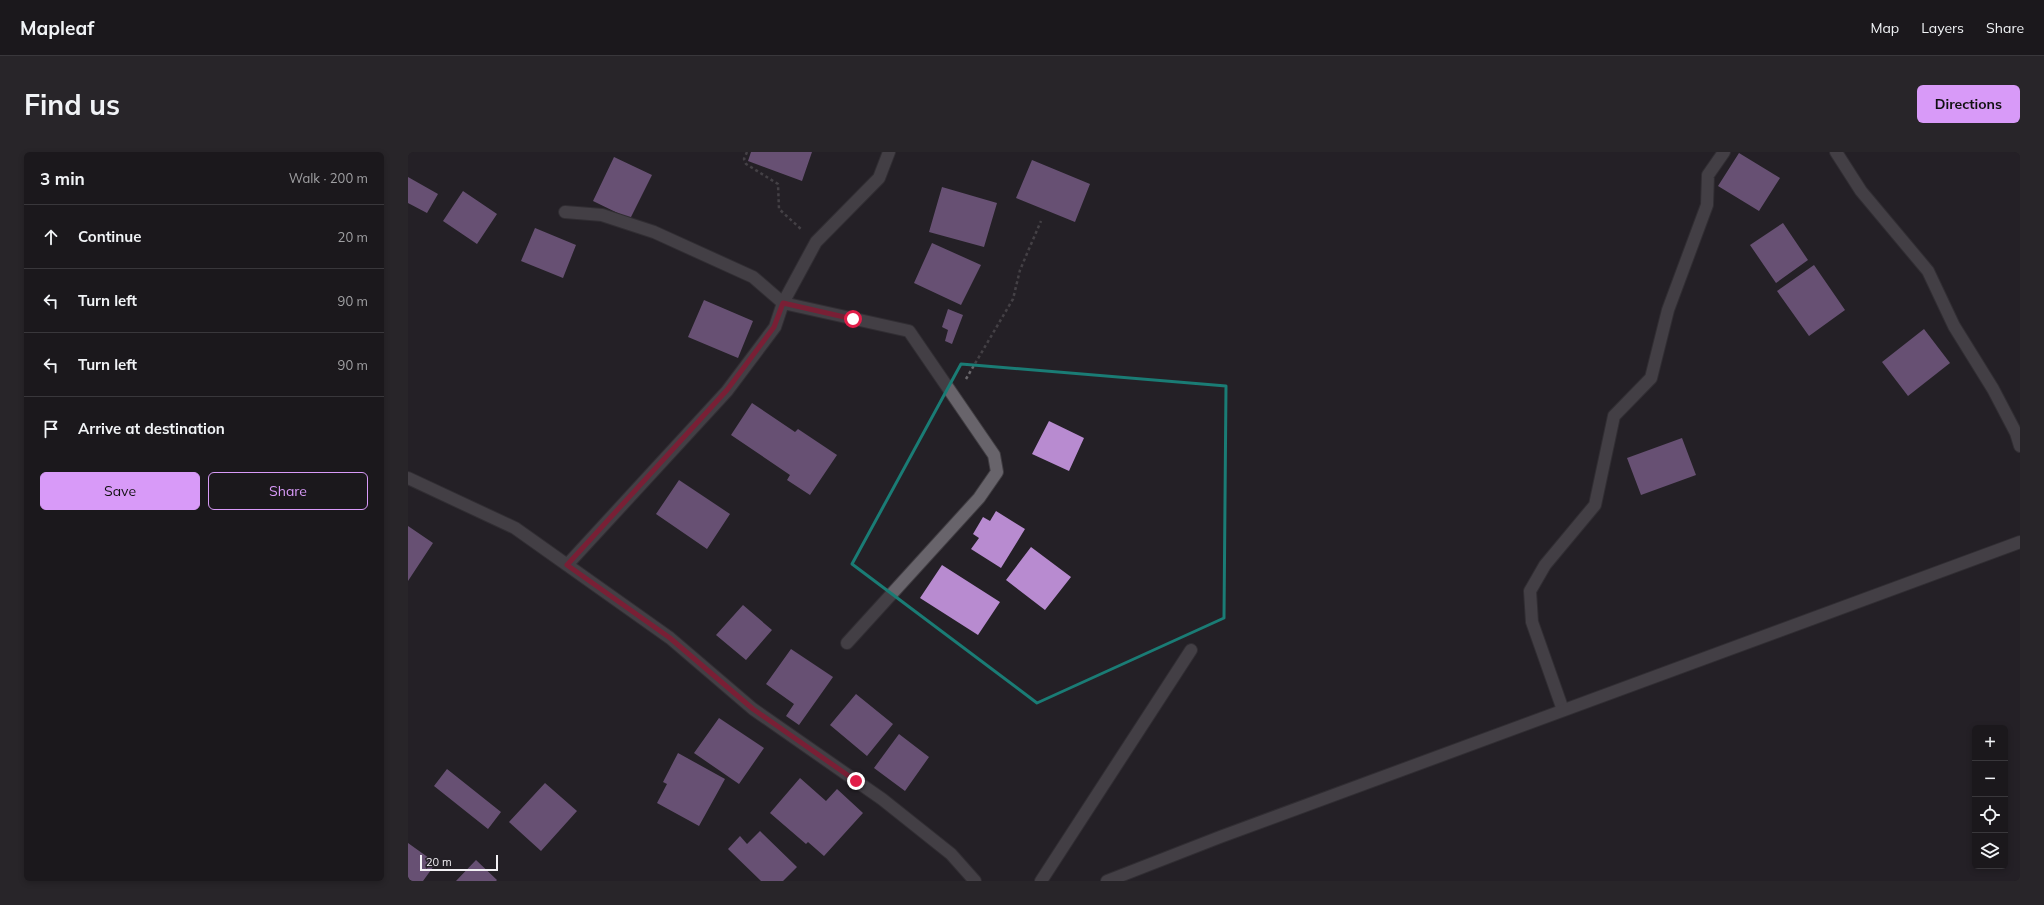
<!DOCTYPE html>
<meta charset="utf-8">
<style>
:root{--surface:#1b181c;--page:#282529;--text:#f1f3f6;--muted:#a0a0a3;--line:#39373b;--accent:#d89af8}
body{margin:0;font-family:Mulish,sans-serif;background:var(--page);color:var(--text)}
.controls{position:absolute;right:12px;bottom:12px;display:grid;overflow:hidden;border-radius:6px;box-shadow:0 2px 6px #0003}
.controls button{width:36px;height:36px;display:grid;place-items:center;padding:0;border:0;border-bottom:1px solid var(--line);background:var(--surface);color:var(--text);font:20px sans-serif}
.scale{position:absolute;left:12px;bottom:10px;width:78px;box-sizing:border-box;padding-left:4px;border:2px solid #f3f1f5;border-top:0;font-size:11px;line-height:14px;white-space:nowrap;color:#f3f1f5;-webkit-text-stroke:3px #242026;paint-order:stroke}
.stop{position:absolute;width:12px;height:12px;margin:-9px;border:3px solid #e11d48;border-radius:50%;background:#fff}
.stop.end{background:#e11d48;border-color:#fff;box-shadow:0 1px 4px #0008}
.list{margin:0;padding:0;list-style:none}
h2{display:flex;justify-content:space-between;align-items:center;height:52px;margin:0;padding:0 16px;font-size:17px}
h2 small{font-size:13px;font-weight:400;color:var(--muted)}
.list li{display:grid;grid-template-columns:26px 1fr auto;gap:12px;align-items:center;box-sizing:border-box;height:64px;padding:0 16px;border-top:1px solid var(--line)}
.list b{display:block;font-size:15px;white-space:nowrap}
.list em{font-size:13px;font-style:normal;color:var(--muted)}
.actions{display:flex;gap:8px;padding:12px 16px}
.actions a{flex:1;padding:9px 0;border:1px solid var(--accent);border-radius:6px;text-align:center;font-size:14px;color:var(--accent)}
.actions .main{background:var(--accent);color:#111}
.icon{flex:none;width:22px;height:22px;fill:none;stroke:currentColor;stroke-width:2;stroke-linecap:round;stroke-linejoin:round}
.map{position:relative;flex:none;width:1612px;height:729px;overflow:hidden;border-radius:6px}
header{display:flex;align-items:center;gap:24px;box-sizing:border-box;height:56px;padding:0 20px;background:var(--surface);border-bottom:1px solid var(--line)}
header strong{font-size:19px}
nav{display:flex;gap:22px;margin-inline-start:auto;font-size:14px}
.intro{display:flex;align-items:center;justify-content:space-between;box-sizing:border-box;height:96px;padding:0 24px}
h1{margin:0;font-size:28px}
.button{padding:10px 18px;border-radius:6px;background:var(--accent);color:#111;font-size:14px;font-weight:700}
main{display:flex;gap:24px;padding:0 24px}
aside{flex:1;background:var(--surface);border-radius:6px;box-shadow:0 2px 6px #0003}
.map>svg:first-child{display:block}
</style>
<header>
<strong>Mapleaf</strong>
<nav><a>Map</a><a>Layers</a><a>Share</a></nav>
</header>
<div class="intro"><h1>Find us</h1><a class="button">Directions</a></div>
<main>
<aside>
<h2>3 min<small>Walk · 200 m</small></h2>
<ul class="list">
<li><svg class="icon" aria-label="ahead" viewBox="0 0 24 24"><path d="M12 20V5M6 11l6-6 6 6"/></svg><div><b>Continue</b></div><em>20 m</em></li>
<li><svg class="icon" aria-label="left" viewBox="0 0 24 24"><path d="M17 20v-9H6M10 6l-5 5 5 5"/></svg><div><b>Turn left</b></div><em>90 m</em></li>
<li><svg class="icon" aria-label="left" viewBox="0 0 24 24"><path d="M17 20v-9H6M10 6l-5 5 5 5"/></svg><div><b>Turn left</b></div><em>90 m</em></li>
<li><svg class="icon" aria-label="arrive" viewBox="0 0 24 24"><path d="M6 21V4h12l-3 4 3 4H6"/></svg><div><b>Arrive at destination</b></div></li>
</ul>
<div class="actions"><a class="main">Save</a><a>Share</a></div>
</aside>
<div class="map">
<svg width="1612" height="729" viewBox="0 0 1612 729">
<rect width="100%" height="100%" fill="#242026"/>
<path fill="#b88bd0" d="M343 0H404L394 29 340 9Z
M1331 1 1372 26 1351 59 1310 34Z
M206 5 244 23 222 67 185 49Z
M624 8 682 32 667 70 608 46Z
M0 25 30 42 19 61 0 51Z
M534 35 589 51 576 95 521 80Z
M55 39 89 62 69 92 35 69Z
M1375 71 1400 108 1368 131 1342 93Z
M127 76 168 93 155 126 113 109Z
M524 91 573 113 553 153 506 131Z
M1406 113 1437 158 1401 184 1369 139Z
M296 148 345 169 330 206 280 185Z
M540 157 555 163 544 192 537 189 540 178 534 175Z
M1516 177 1542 211 1500 244 1474 210Z
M344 251 387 280 390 277 429 303 402 343 379 328 382 323 323 283Z
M641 269 676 286 661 319 624 302Z
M1274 286 1288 323 1233 343 1219 306Z
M271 328 322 362 299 397 248 362Z
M588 359 617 377 593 416 563 397 571 386 565 382 575 365 582 369Z
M0 374 25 391 0 429Z
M623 395 663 425 637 458 598 428Z
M534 413 592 450 570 483 512 446Z
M335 453 364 478 338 508 308 483Z
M383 497 425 525 391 573 378 564 386 552 358 532Z
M448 542 485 572 459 604 422 573Z
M311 566 356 596 331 632 286 601Z
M491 582 521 605 497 639 466 616Z
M270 601 317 627 291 674 249 651 259 632 255 630Z
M39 617 93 660 80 677 26 634Z
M392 626 418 649 429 637 455 661 416 704 400 690 398 692 362 661Z
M137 631 169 659 133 699 101 670Z
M352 679 389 715 375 729H353L320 697 332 684 339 692Z
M0 691 28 711 15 729H0Z
M68 708 89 728 88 729H48Z"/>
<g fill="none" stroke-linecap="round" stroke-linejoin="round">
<g stroke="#403d42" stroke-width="14">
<path id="street" d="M1428 0 1453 39 1520 119 1546 174 1585 237 1608 281 1612 294
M157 60 194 63 246 80 345 125 375 151 501 179 586 303 589 320 571 346 439 491
M0 326 107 376 262 486 345 557 474 647 543 702 567 729
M159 413 319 239 367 175 375 151 408 90 471 26 481 0
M1155 558 1124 470 1122 439 1137 413 1187 353 1206 264 1243 226 1260 158 1299 53 1300 23 1316 0
M633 729 783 498"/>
</g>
<g stroke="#403d42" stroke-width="14">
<path id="secondary" d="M699 729 812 685 1612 390"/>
</g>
<path stroke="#6a676c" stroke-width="2.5" stroke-dasharray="3 3" stroke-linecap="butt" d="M339 0 336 7 338 12 370 32 371 57 394 78
M558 227 605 147 612 118 633 69"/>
<use href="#street" stroke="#68646b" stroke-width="12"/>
<use href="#secondary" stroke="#68646b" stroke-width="12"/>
</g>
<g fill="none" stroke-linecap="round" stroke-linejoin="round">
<path stroke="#e11d48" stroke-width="5" d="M445 167 375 151 366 175 319 238 159 413 262 486 345 557 448 629"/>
</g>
<path d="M0 0H1612V729H0ZM553 212 818 234 816 466 629 551 444 412Z" fill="#242026" fill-opacity=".55" fill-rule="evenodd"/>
<path fill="none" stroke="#1a7c75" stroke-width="3" stroke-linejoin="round" d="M553 212 818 234 816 466 629 551 444 412Z"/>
</svg>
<div class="controls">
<button>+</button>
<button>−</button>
<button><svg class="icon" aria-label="locate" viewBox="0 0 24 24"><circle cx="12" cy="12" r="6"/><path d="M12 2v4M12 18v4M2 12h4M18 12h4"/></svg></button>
<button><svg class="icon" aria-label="layers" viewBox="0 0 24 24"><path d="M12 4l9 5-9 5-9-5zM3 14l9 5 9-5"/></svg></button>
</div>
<div class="scale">20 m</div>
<div class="stop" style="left:445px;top:167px"></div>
<div class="stop end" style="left:448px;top:629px"></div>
</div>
</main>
